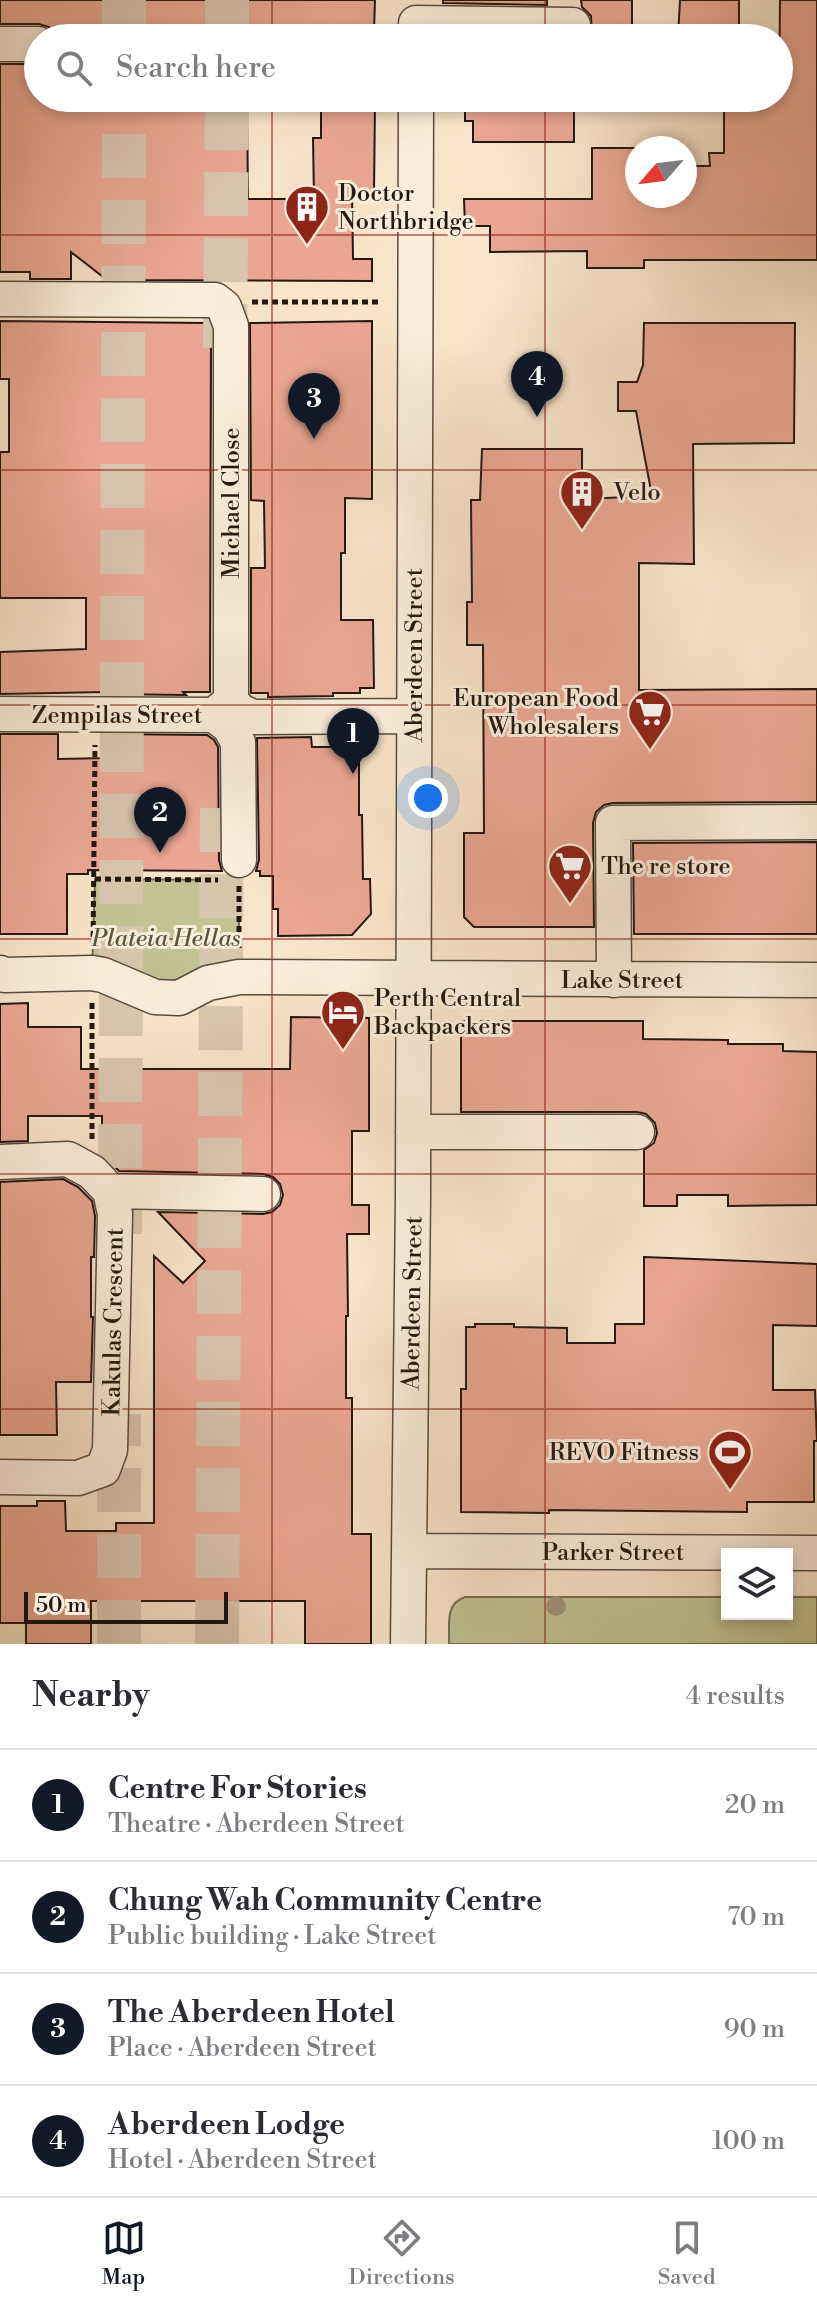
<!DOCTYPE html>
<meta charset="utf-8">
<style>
:root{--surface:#fff;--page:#f2f2f3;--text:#2b2b33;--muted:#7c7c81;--line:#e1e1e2;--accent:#111827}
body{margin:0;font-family:"Libre Bodoni",serif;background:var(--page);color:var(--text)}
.controls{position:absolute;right:24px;bottom:24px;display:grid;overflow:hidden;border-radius:0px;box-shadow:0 4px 12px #0003}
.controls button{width:72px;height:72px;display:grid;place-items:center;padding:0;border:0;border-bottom:2px solid var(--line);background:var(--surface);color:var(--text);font:40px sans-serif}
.compass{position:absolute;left:625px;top:136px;width:72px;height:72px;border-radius:50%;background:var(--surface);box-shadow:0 4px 12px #0003;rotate:242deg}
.scale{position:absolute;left:24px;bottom:20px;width:204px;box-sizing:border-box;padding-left:8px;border:4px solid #231811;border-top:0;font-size:22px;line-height:28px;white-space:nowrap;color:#231811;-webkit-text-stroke:6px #faeddb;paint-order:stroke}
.you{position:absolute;left:428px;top:798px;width:28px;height:28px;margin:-20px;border:6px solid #fff;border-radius:50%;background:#1a73e8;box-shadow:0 0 0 12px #1a73e833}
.badge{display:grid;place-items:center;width:52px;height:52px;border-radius:50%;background:var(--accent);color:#fff;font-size:26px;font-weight:700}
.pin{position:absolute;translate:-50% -66px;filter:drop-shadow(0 2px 4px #0008)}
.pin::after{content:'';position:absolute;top:42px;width:28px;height:24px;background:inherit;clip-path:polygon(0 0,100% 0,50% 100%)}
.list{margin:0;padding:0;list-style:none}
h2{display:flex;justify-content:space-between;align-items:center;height:104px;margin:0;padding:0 32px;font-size:34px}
h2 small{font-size:26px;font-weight:400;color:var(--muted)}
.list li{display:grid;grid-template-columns:52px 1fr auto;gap:24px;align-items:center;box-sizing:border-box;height:112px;padding:0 32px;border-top:2px solid var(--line)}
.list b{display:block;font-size:30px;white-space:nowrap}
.list p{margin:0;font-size:26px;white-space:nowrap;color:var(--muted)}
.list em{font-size:26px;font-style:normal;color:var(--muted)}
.icon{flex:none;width:44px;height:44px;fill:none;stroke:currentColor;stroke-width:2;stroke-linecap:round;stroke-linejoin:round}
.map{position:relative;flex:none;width:817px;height:1644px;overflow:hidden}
.search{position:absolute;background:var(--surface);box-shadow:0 4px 12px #0003;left:24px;right:24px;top:24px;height:88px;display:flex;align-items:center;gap:20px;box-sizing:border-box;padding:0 28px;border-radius:44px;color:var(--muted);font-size:30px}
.sheet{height:552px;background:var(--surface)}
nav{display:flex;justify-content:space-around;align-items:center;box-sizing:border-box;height:112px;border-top:2px solid var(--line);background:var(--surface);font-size:22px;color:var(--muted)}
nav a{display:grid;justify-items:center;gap:4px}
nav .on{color:var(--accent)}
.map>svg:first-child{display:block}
</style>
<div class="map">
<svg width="817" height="1644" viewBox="0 0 817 1644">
<rect width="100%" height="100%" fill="#f8e4c8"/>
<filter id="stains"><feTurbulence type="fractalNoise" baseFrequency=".0025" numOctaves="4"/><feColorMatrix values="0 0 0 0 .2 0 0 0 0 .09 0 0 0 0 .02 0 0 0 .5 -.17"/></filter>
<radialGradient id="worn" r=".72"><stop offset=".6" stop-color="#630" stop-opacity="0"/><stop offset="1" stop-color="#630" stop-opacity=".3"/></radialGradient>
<path fill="#c2c293" stroke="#726d52" stroke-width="2" d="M95 879 239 880V977L178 997 92 973Z
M465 1597H727V1614H787V1597H817V1644H449C450 1626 444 1604 465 1597Z"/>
<path fill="#eaa692" stroke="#231811" stroke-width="2" d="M0 0H375L374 31H304V36L56 37 49 27 39 24H0Z
M443 0H547V5L443 3Z
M581 0H632V38H592L591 16 582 7Z
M680 0H739V38H678Z
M780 0H817V260H644V268H587V251L490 252V226H465L464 199H592V148H636V196H685V166H710L709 153H724V98H779Z
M0 64H38V98H247L248 199H314L313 138H321V110H349V103H375L374 192H352L353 259H372V281L107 280 71 252V279H30V272H0Z
M465 98H574V142H473V121H465Z
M0 321 209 323 211 330 210 692H183L186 695 107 694V692L0 694V652L86 649V598H0V452H9V379H0Z
M372 321V499L345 498V553H341V620H373L374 688H360V693H333V696L268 697V693H251V568H265L264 501 251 500 250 323Z
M644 323H795L794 443 693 444 694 564 639 563V690L817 689V802L613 803 604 805 596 812 593 823 594 927H474L464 917V833H484L483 645H467V602H472L471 500H480L482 449H582V499L652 496 636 411H618V382H637L643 365Z
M0 734H58V759L108 758V734L207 735 214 740 218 747 219 860 222 871 88 870V874H67V934H0Z
M311 737 312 747H359V815H362L363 879H370L371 914 352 935 278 936V909H273V876H260V871H256L259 860 257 738Z
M817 842V934H634L633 843Z
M28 1003V1027H81V1069H290L291 1017 369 1018V1131H352V1205H369V1234H347L348 1316H346V1398H352V1534H371V1644H305V1601H91V1644H26V1623H0V1506H37V1501H65L66 1531H116V1523H154V1256L183 1283 205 1261 158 1212 263 1214 272 1212 280 1205 283 1195 280 1184 273 1177 263 1174 119 1171 102 1154V1116H28V1141L0 1142V1004Z
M461 1021H643V1039L728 1040V1044H783V1051L817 1052V1205L728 1206V1195H677V1206H644V1150L654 1143 657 1133 655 1123 646 1114 637 1112H461Z
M63 1179 78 1187 92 1201 95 1216 94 1257H91V1317H93L91 1382H56L57 1435H0V1182Z
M644 1257 817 1264V1326L773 1325V1390H815L817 1441H814V1502H747V1512L549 1510V1513L461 1512V1389H466V1327H475V1324H514V1327L567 1328V1343H615V1324H644Z"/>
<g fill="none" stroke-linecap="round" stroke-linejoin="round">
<path stroke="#d8c5ad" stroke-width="44" stroke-dasharray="44 22" stroke-linecap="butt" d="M124 38V0
M227 38V0
M225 348 227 98
M120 1234 124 98
M119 1644V1414
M217 1644 222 796"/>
<g stroke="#584b3f" stroke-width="37">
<path id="minor" d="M416 23 573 25
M0 44H38
M0 299 215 300 224 307 231 326V701
M0 714 214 715 231 701 240 711 253 717 414 716
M214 715 229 726 238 742 239 860
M0 973 4 975 92 973 103 975 155 997 179 998 208 983 239 977 817 980
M614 980 613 823 817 822
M413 1132H637
M0 1162 68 1159 92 1172 110 1191 115 1214 110 1450 103 1469 78 1478 0 1477
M110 1191 263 1194
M409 1551 817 1553
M408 1644 413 1197 416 98"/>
</g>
<path stroke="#231811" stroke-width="5" stroke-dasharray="6 4" stroke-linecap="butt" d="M252 302H380
M95 879 218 880
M239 886V948
M93 947 95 745
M92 1139V1001"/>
<use href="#minor" stroke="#faeddb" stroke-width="34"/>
</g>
<circle fill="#a2957c" cx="556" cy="1606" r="10"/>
<path fill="none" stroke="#8f2418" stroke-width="2" stroke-opacity="0.55" d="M272 0V38M545 0V38M272 98V1644M545 98V1644M0 235H817M0 470H817M0 705H817M0 939H817M0 1174H817M0 1409H817"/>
<defs>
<g id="building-pin" transform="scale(2.3)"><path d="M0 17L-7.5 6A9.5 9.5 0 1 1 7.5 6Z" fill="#8f2418" stroke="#faeddb"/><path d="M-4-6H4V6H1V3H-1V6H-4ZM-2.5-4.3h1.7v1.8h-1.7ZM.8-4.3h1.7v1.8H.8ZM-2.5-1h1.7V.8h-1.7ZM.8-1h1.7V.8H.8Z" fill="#fff"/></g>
<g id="supermarket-pin" transform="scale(2.3)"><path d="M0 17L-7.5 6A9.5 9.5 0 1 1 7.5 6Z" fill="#8f2418" stroke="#faeddb"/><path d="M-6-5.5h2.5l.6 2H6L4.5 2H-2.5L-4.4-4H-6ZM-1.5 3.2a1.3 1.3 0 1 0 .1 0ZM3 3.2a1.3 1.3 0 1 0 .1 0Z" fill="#fff"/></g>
<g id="hotel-pin" transform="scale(2.3)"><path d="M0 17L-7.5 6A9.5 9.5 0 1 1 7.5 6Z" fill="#8f2418" stroke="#faeddb"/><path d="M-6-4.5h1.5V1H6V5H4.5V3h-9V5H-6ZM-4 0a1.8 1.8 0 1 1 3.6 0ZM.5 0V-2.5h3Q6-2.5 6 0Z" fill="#fff"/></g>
<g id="stadium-pin" transform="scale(2.3)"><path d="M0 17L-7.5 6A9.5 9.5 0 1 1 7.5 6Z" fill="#8f2418" stroke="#faeddb"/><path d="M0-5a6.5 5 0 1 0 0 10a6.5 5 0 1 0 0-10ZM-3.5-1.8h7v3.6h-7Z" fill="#fff"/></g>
</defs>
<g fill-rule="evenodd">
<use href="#building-pin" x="307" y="207"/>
<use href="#building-pin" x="582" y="492"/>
<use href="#supermarket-pin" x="650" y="712"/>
<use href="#supermarket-pin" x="570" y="866"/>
<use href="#hotel-pin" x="343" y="1012"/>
<use href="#stadium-pin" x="730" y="1452"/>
</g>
<g text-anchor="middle" stroke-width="6" stroke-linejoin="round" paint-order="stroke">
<g font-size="24" fill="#231811" stroke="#faeddb" text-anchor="start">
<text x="338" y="201">Doctor<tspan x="338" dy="28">Northbridge</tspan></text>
<text x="613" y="500">Velo</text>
<text x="619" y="706" text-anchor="end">European Food<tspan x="619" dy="28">Wholesalers</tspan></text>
<text x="601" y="874">The re store</text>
<text x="374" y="1006">Perth Central<tspan x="374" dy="28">Backpackers</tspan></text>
<text x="699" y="1460" text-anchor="end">REVO Fitness</text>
</g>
<g font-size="24" fill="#231811" stroke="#faeddb">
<text transform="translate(231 503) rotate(-90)" y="8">Michael Close</text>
<text transform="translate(414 655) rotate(-90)" y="8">Aberdeen Street</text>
<text x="117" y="723">Zempilas Street</text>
<text x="622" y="988">Lake Street</text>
<text transform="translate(412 1303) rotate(-89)" y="8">Aberdeen Street</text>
<text transform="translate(113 1322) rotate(-89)" y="8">Kakulas Crescent</text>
<text x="613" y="1560">Parker Street</text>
</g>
<g font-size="24" font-style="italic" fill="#5b543e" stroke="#faeddb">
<text x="166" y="946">Plateia Hellas</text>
</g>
</g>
<rect width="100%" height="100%" filter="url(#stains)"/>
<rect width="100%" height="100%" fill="url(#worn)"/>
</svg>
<div class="controls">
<button><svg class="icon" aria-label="layers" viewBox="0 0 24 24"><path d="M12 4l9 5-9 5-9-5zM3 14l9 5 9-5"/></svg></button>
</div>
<svg class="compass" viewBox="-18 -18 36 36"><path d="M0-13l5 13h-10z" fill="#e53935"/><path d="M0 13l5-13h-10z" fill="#7c7c81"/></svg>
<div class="scale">50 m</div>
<div class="you"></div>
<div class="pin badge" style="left:353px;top:774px">1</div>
<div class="pin badge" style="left:160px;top:853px">2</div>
<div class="pin badge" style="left:314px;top:439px">3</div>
<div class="pin badge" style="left:537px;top:417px">4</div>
<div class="search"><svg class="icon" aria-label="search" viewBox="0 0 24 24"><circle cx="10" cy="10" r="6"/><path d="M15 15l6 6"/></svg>Search here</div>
</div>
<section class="sheet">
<h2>Nearby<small>4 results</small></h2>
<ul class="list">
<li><span class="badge">1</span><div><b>Centre For Stories</b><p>Theatre · Aberdeen Street</p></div><em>20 m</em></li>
<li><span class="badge">2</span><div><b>Chung Wah Community Centre</b><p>Public building · Lake Street</p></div><em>70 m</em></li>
<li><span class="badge">3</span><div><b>The Aberdeen Hotel</b><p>Place · Aberdeen Street</p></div><em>90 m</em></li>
<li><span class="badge">4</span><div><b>Aberdeen Lodge</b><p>Hotel · Aberdeen Street</p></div><em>100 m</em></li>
</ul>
</section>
<nav>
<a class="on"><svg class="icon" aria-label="map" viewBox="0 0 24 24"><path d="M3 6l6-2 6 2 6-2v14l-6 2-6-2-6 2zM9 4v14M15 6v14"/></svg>Map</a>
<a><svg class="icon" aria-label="directions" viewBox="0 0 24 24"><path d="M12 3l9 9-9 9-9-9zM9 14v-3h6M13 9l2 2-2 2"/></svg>Directions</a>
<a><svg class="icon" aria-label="saved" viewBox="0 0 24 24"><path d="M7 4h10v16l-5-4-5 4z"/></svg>Saved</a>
</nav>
